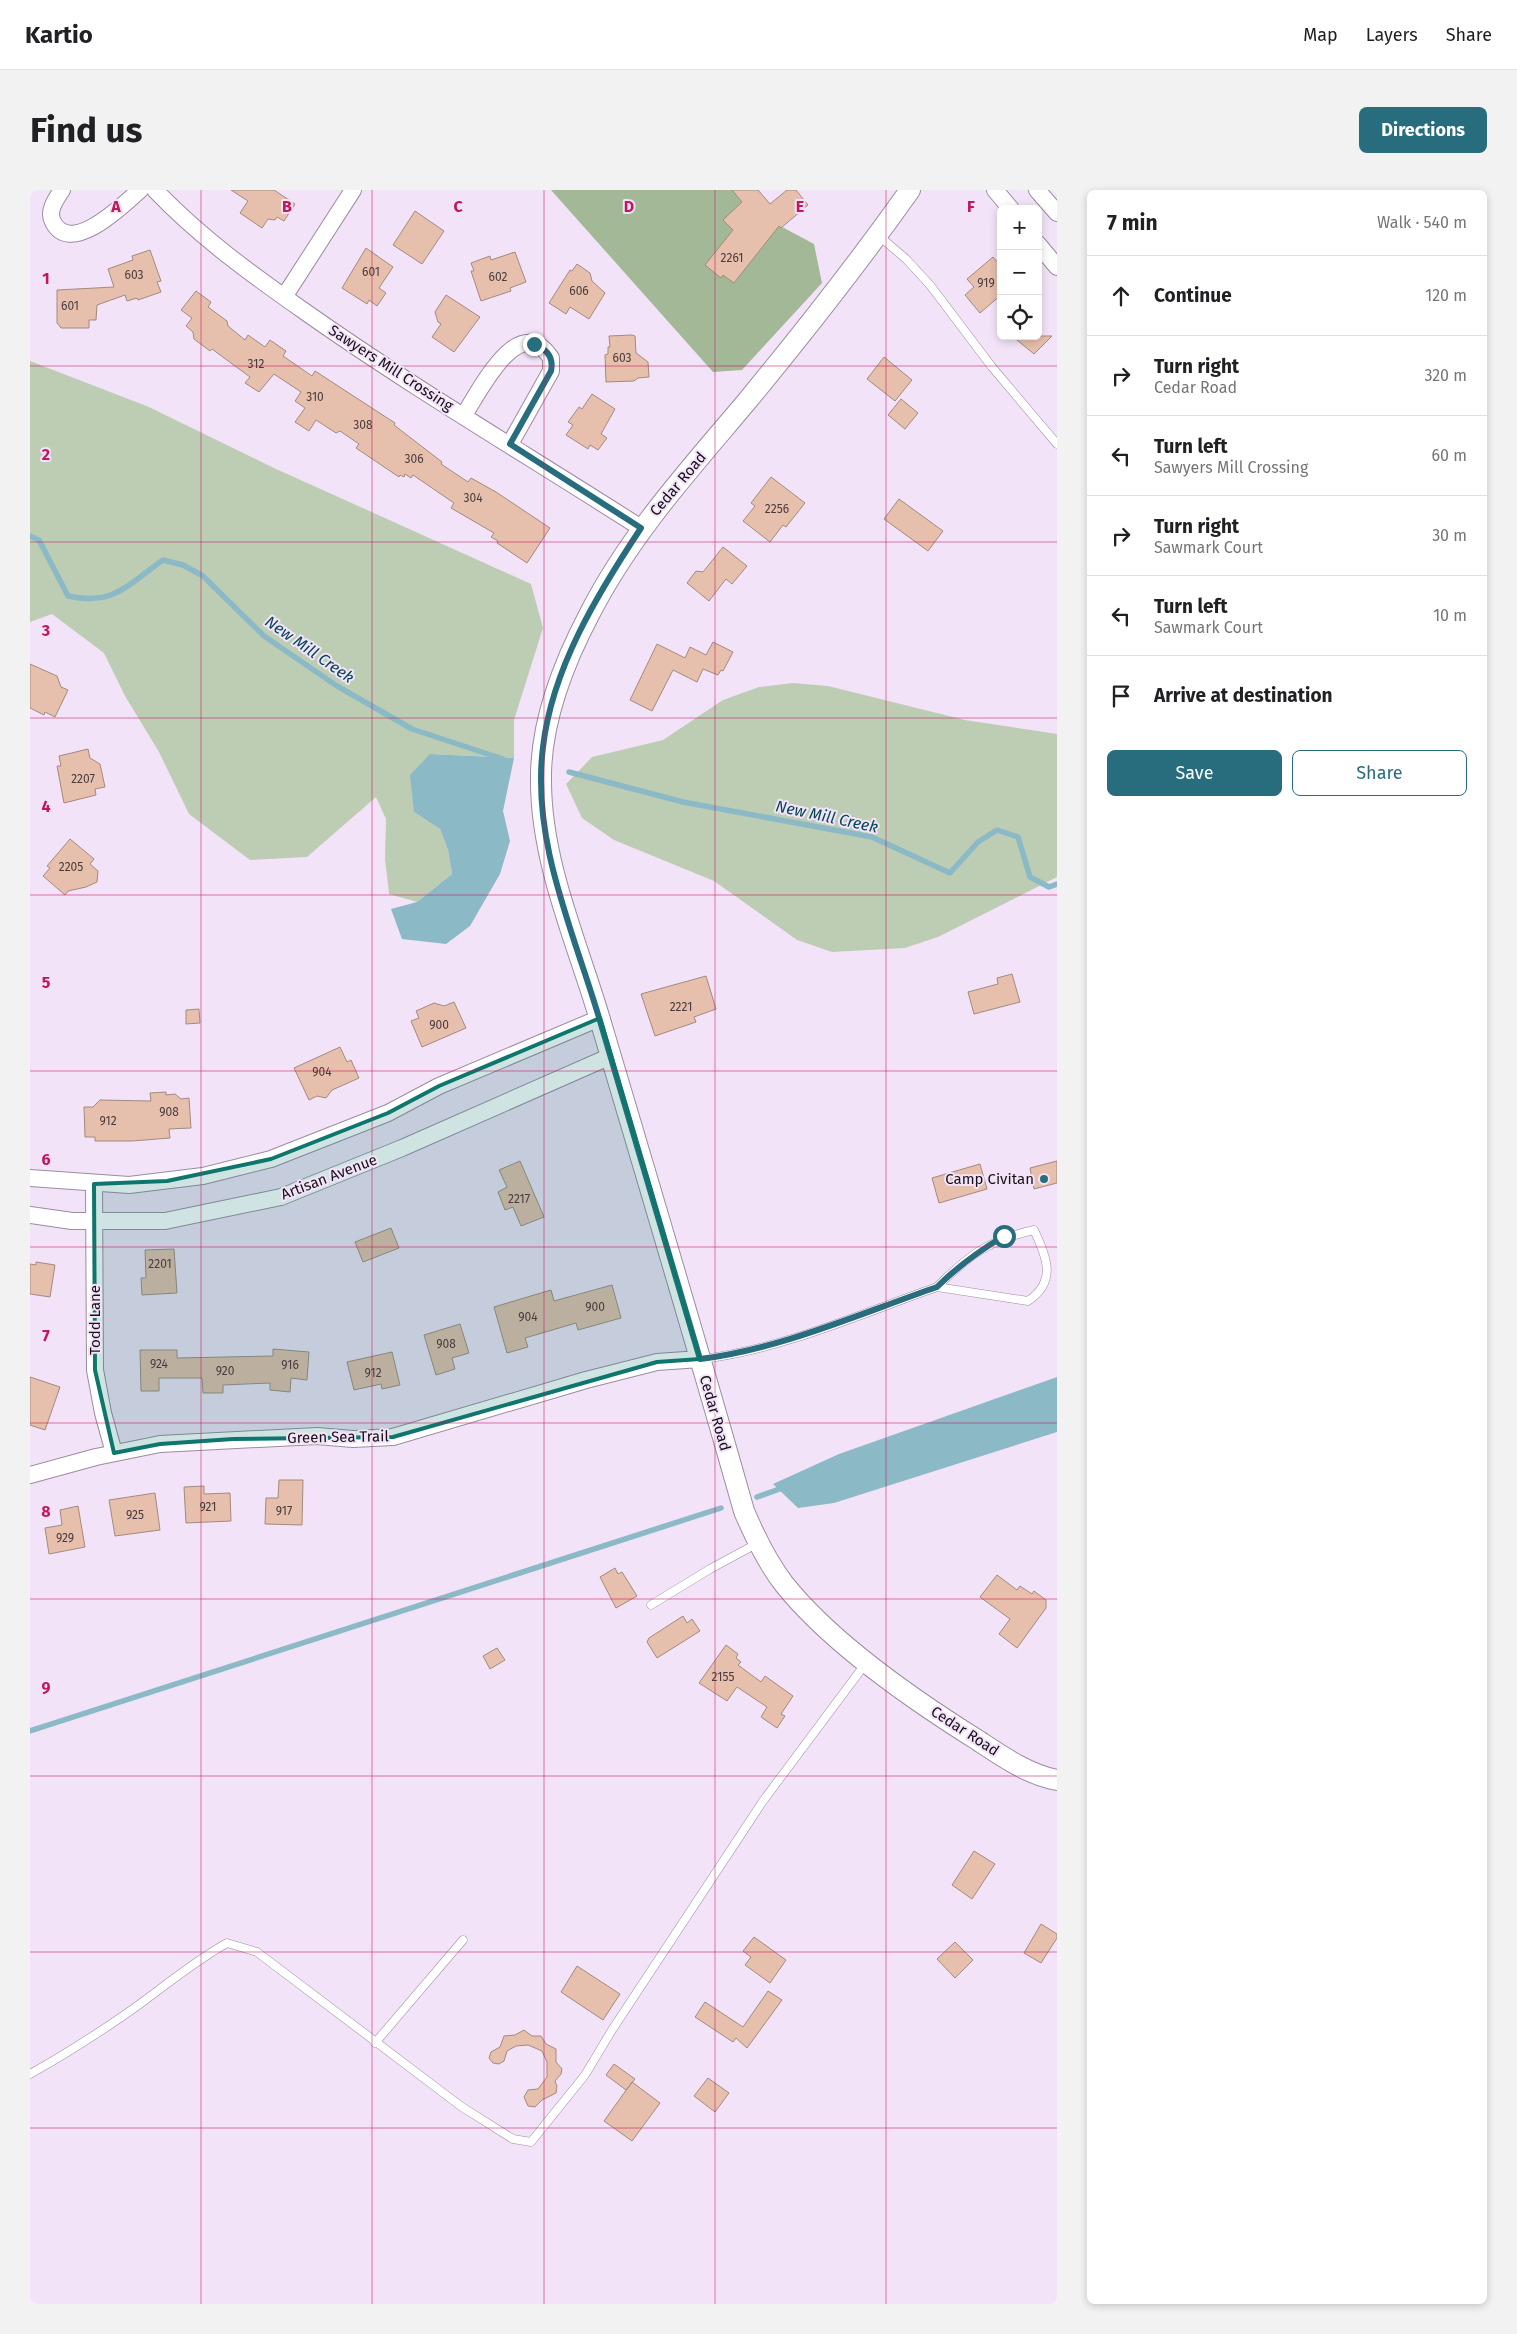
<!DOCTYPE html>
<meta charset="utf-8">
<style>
:root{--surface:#fff;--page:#f2f2f2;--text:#202124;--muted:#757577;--line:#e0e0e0;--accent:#286d7d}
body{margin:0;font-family:"Fira Sans",sans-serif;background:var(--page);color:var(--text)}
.controls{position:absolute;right:15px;top:15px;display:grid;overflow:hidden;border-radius:8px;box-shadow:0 2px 8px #0003}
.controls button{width:45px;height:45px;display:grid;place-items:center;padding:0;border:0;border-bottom:1px solid var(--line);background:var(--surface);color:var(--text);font:25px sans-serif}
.stop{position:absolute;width:15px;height:15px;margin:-11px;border:4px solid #286d7d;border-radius:50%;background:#fff}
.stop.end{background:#286d7d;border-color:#fff;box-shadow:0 1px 5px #0008}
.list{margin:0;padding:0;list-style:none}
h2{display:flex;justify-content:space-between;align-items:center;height:65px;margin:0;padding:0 20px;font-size:21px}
h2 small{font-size:16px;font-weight:400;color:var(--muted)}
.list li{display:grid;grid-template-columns:32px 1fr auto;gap:15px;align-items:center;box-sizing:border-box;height:80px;padding:0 20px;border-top:1px solid var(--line)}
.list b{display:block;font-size:19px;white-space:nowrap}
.list p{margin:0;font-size:16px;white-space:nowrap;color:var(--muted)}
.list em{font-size:16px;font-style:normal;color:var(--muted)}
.actions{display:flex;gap:10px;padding:15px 20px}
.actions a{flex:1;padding:11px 0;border:1px solid var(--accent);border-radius:8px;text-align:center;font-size:18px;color:var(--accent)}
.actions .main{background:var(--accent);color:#fff}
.icon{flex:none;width:28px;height:28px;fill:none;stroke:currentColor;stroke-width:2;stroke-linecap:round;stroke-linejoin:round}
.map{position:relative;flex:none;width:1027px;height:2114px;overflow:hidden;border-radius:8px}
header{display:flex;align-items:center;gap:30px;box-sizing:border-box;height:70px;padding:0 25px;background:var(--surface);border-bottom:1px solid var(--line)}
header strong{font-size:24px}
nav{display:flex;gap:28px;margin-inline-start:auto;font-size:18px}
.intro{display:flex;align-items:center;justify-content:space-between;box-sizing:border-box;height:120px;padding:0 30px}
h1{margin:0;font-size:35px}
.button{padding:12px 22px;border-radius:8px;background:var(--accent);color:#fff;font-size:18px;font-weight:700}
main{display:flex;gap:30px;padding:0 30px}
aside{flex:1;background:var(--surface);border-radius:8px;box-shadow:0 2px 8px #0003}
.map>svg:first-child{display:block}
</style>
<header>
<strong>Kartio</strong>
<nav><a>Map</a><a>Layers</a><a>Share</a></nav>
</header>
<div class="intro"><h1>Find us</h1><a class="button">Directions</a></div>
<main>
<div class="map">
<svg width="1027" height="2114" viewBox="0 0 1027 2114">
<rect width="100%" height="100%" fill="#f3e3f8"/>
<path fill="#bdcdb4" d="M0 171 119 217 244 278 501 394 513 438 484 530V568L400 564 384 622 410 639 418 660 422 684 387 712 359 704 355 669 356 629 346 607 277 667 220 670 159 624 129 562 95 506 74 463 22 424 0 432Z
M763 493 798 496 935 530 1027 544V687L908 747 875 758 802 762 767 750 684 691 584 650 552 628 536 594 562 567 633 550 693 510 729 497Z"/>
<path fill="#a2b897" d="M521 0H717L726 23 784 54 792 93 712 180 683 182Z"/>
<path fill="#8bb9c5" d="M400 564 484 568 473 621 480 651 470 684 440 736 416 754 372 749 361 719 387 712 422 684 418 660 410 639 384 622 380 585Z
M1027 1187V1242L804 1313 768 1318 743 1294 809 1264Z"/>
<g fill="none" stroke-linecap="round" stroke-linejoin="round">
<path stroke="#8bb9c5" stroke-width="5.5" d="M0 346 9 350 38 406C84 416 97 395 133 370L153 375 173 386 234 446 307 496 382 539 473 569
M539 582 653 612 842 647 920 683 948 652 967 640 988 647 1000 687 1019 697 1027 694
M727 1307 755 1297
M0 1541 691 1318"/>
</g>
<path fill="#e6bfad" stroke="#a28a7f" d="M201 0H244L265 14 254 31 247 27 245 30 238 29 232 38 210 23 218 11Z
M702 0H728L740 14 757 0H766L778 15 751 38 749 36 704 93 693 85 691 88 675 75 703 40 693 30 712 12Z
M385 21 414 41 392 74 363 55Z
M336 58 363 77 349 98 356 103 347 116 339 110 337 114 312 98Z
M120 60 131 91 127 92 131 102 108 110 107 108 97 111 95 105 67 115 66 130H59V138H31L27 133V100L84 97 78 79 103 70 102 66Z
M485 62 496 92 480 98 481 101 451 111 441 81H444L441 73 460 66 461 70Z
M963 67 971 76V105L950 123 935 105 944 97 937 89Z
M547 74 560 83 562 91 575 103 559 129 540 117 536 124 519 113 540 80 542 81Z
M166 101 181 112 178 117 197 131 198 136 215 150 218 145 235 157 240 150 256 161 253 166 282 186 285 181 365 233 364 235 412 272 411 274 438 292 441 288 466 302 520 338 497 373 467 353 468 351 461 347 464 343 421 318 424 313 383 285 381 288 375 284 374 287 370 285 369 287 326 258 329 254 310 241 306 243 286 230 279 241 265 232 275 218 265 211 271 202 244 184 229 202 215 193 220 187 182 159 180 161 164 149 163 142 156 136 162 128 151 120Z
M416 105 450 127 424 162 402 147 411 134 408 132 405 122Z
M602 145 605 146 606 163 618 172 619 187 608 188 604 191 576 192 575 165 578 164V157H580L579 146Z
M982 146H1022L1004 164Z
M854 167 882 190 865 211 837 189Z
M562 204 585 219 571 244 577 248 568 260 560 255 558 259 536 245 543 235 538 232 549 217 552 219Z
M871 209 888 223 875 239 858 225Z
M741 287 775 313 756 337 753 335 740 352 713 331 725 316 721 313Z
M869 309 913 341 898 361 854 329Z
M693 357 717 376 702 394 696 389 679 411 657 393 666 381 673 382Z
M683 452 703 462 693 481 691 480 688 485 673 479 667 492 643 480 622 521 600 510 627 454 655 468 660 457 676 465Z
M0 474 27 486 31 497 38 500 25 527 15 522 14 525 0 518Z
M58 559 60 568 70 574 75 597 65 599 66 605 34 613 27 576H31L29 566Z
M40 649 64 669 60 674 68 681 67 692 56 697 38 701 35 705 13 686 20 678 17 676Z
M982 784 990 812 944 824 938 802 968 794 967 788Z
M676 786 686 819 664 827 666 832 625 846 611 804Z
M424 812 436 838 392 857 381 831 389 828 386 821 404 813 414 816Z
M169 819 170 833 156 834V820Z
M310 857 317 872 321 870 329 888 302 900 296 908 287 906 279 910 264 878Z
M136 902V905L145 904 151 909 159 908 161 938 139 939 140 948 102 951H65V947H55L54 917H63L70 910 121 911 120 903Z
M490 971 514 1027 491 1036 483 1017 475 1020 468 1002 477 997 469 980Z
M1027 971V993L1004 999 1000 978Z
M950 974 957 999 909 1013 902 988Z
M361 1038 369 1058 333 1072 325 1052Z
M144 1059 147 1103 112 1105 111 1088H116L115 1060Z
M6 1072 25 1075 20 1107 0 1104V1074L6 1075Z
M582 1095 591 1128 548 1140 546 1133 495 1148 498 1157 477 1163 464 1117 521 1100 524 1111Z
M430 1134 439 1163 422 1168 425 1179 406 1185 394 1145Z
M243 1159 279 1162 277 1190 261 1188 260 1202 240 1200V1193L193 1195V1203H173L172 1188H129V1201H111L110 1160H147V1168L243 1166Z
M362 1162 370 1195 352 1199 351 1194 324 1200 317 1172Z
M0 1187 30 1197 15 1240 0 1235Z
M249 1290H273L272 1335 235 1334 236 1308H248Z
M174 1296V1304L200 1303 201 1331 156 1333 154 1297Z
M125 1303 130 1340 85 1346 79 1310Z
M48 1316 55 1357 19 1364 15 1338 32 1335 30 1320Z
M585 1378 588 1384 592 1382 607 1406 586 1418 570 1387Z
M967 1385 987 1400 990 1396 1002 1404 1004 1401 1016 1410V1418L987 1458 969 1444 980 1429 950 1407Z
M653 1426 657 1433 662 1429 670 1441 627 1468 617 1452 619 1448Z
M696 1455 708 1464 706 1468 711 1472 708 1475 731 1492 735 1486 763 1506 751 1524 755 1526 747 1538 731 1527 737 1517 707 1497 697 1511 669 1493Z
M467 1458 475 1470 460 1479 453 1466Z
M944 1661 965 1674 942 1709 922 1695Z
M1011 1734 1027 1744V1748L1011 1773 994 1763Z
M724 1747 756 1770 740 1793 715 1775 721 1767 713 1761Z
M925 1752 943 1770 925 1788 907 1769Z
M547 1776 590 1804 573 1830 531 1802Z
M738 1801 752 1810 717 1858 706 1848 703 1852 665 1827 675 1812 713 1837Z
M494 1840 502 1846H511L516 1854 526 1859V1872L532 1879 531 1884 525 1891 527 1896 526 1903 512 1910 505 1917 498 1916 494 1907 498 1900 508 1899 517 1887V1872L512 1861 498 1855 486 1856 477 1861 474 1871 469 1874 463 1873 459 1868 461 1862 470 1857 474 1846 485 1845Z
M584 1874 605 1889 596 1900 576 1885Z
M678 1888 699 1903 685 1922 664 1906Z
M602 1892 630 1913 602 1951 574 1931Z"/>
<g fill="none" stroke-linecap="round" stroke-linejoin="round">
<g stroke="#9b8ca0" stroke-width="9">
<path id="service" d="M848 45 876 69 900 95 962 177 1027 254
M672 1169C753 1159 830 1124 907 1097 939 1065 959 1050 1004 1040 1017 1067 1027 1092 998 1111L907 1097
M621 1415 680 1379 728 1353
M345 1853 433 1750
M0 1884C36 1864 70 1842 103 1819 135 1796 163 1772 197 1753L227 1762 432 1917 483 1949 501 1952 555 1885 582 1840 733 1611 836 1473"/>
</g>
<g stroke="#9b8ca0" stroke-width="18">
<path id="minor" d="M32 0C26 9 17 21 23 32 41 67 94 14 110 0
M125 0C170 47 221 84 274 121 383 198 499 266 611 338
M965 0 981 19
M1007 0 1027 23
M1008 54 1027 77
M254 107 323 0
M434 225C450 201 489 119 521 168V181L480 254
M0 988 99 995 173 986 241 969 358 923 409 896 570 828
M64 994 65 1180 73 1223 84 1263
M0 1025 42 1031H135L251 1007 372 958 581 866
M0 1285 66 1267 130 1254 287 1246 323 1249 363 1247 556 1190 627 1172 670 1169"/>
</g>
<g stroke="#9b8ca0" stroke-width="22">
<path id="tertiary" d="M880 0C829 72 774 142 718 210 661 278 601 343 560 423 533 474 510 532 511 591 511 674 548 754 571 833 619 995 668 1158 714 1321 725 1347 737 1372 754 1394 801 1453 885 1511 949 1551 973 1567 999 1585 1027 1590"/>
</g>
<use href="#service" stroke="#fff" stroke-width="8"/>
<use href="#minor" stroke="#fff" stroke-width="16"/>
<use href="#tertiary" stroke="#fff" stroke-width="20"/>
</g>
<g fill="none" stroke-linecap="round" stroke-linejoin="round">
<path stroke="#286d7d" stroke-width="6" d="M504 154C517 159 524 167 521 181L480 254 611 338C568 403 522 478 513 557 501 652 544 742 570 831 604 943 637 1056 670 1169 751 1159 829 1124 907 1097 927 1077 949 1061 974 1046"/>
</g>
<path fill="#0f766e" fill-opacity="0.2" stroke="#0f766e" stroke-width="4" stroke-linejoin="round" d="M570 828 670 1169 627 1172 363 1247 203 1249 130 1254 84 1263 65 1180 64 994 137 991 241 969 358 923 409 896Z"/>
<path fill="none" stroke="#c2185b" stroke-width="1" stroke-opacity="0.55" d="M171 0V2114M342 0V2114M514 0V2114M685 0V2114M856 0V2114M0 176H1027M0 352H1027M0 528H1027M0 705H1027M0 881H1027M0 1057H1027M0 1233H1027M0 1409H1027M0 1586H1027M0 1762H1027M0 1938H1027"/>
<circle fill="#286d7d" stroke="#f3e3f8" stroke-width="2" cx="1014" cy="989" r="5"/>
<g text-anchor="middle" stroke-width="4" stroke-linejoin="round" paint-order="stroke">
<g font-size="12" fill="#4a3c3d">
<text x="702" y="72">2261</text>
<text x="341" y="86">601</text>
<text x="104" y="89">603</text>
<text x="468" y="91">602</text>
<text x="956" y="97">919</text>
<text x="549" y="105">606</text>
<text x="40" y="120">601</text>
<text x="592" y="172">603</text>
<text x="226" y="178">312</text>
<text x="285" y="211">310</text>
<text x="333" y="239">308</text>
<text x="384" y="273">306</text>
<text x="443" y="312">304</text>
<text x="747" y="323">2256</text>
<text x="53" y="593">2207</text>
<text x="41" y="681">2205</text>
<text x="651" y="821">2221</text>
<text x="409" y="839">900</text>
<text x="292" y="886">904</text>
<text x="139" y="926">908</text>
<text x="78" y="935">912</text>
<text x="489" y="1013">2217</text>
<text x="130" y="1078">2201</text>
<text x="565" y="1121">900</text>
<text x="498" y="1131">904</text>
<text x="416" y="1158">908</text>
<text x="129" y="1178">924</text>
<text x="260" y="1179">916</text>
<text x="195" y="1185">920</text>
<text x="343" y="1187">912</text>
<text x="178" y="1321">921</text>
<text x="254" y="1325">917</text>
<text x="105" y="1329">925</text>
<text x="35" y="1352">929</text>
<text x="693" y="1491">2155</text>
</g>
<g font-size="15" fill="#161018" stroke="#f3e3f8">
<text transform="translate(361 178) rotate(33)" y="5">Sawyers Mill Crossing</text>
<text transform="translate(648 294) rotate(-50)" y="5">Cedar Road</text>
<text transform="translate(299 987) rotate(-21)" y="5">Artisan Avenue</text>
<text transform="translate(65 1130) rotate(-90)" y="5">Todd Lane</text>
<text transform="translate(685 1223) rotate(74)" y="5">Cedar Road</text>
<text transform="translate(308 1247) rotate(-1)" y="5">Green Sea Trail</text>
<text transform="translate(935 1541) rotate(33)" y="5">Cedar Road</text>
</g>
<g font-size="15" fill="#161018" stroke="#f3e3f8" text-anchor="end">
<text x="1004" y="994">Camp Civitan</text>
</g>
<g font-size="16" font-style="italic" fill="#034856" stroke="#f3e3f8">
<text transform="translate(280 459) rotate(35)" y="6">New Mill Creek</text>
<text transform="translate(797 626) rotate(12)" y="6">New Mill Creek</text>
</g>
</g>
<g font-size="16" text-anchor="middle" font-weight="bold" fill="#c2185b" stroke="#f3e3f8" stroke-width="4" stroke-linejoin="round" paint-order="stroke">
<text x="86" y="22">A</text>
<text x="257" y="22">B</text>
<text x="428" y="22">C</text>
<text x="599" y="22">D</text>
<text x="770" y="22">E</text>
<text x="941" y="22">F</text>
<text x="16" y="94">1</text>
<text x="16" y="270">2</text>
<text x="16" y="446">3</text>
<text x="16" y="622">4</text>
<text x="16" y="798">5</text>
<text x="16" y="975">6</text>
<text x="16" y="1151">7</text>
<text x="16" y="1327">8</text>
<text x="16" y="1503">9</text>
</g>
</svg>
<div class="controls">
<button>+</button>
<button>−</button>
<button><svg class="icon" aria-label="locate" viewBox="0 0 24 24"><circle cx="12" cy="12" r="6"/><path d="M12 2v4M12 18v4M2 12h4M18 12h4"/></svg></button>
</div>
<div class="stop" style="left:974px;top:1046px"></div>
<div class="stop end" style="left:504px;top:154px"></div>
</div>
<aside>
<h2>7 min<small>Walk · 540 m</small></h2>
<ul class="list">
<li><svg class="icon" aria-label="ahead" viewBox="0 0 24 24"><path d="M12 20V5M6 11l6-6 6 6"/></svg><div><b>Continue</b></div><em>120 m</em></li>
<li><svg class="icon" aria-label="right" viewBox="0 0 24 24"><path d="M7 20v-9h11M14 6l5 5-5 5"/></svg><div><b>Turn right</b><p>Cedar Road</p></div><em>320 m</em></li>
<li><svg class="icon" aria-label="left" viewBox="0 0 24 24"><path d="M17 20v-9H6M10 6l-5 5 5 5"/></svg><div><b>Turn left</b><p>Sawyers Mill Crossing</p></div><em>60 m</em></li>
<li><svg class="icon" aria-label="right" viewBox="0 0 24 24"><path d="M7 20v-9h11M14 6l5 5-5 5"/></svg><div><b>Turn right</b><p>Sawmark Court</p></div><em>30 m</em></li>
<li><svg class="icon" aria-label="left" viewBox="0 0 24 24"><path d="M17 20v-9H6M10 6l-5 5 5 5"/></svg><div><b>Turn left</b><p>Sawmark Court</p></div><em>10 m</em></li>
<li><svg class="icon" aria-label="arrive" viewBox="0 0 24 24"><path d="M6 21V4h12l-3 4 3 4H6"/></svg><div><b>Arrive at destination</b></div></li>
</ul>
<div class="actions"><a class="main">Save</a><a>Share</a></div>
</aside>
</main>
